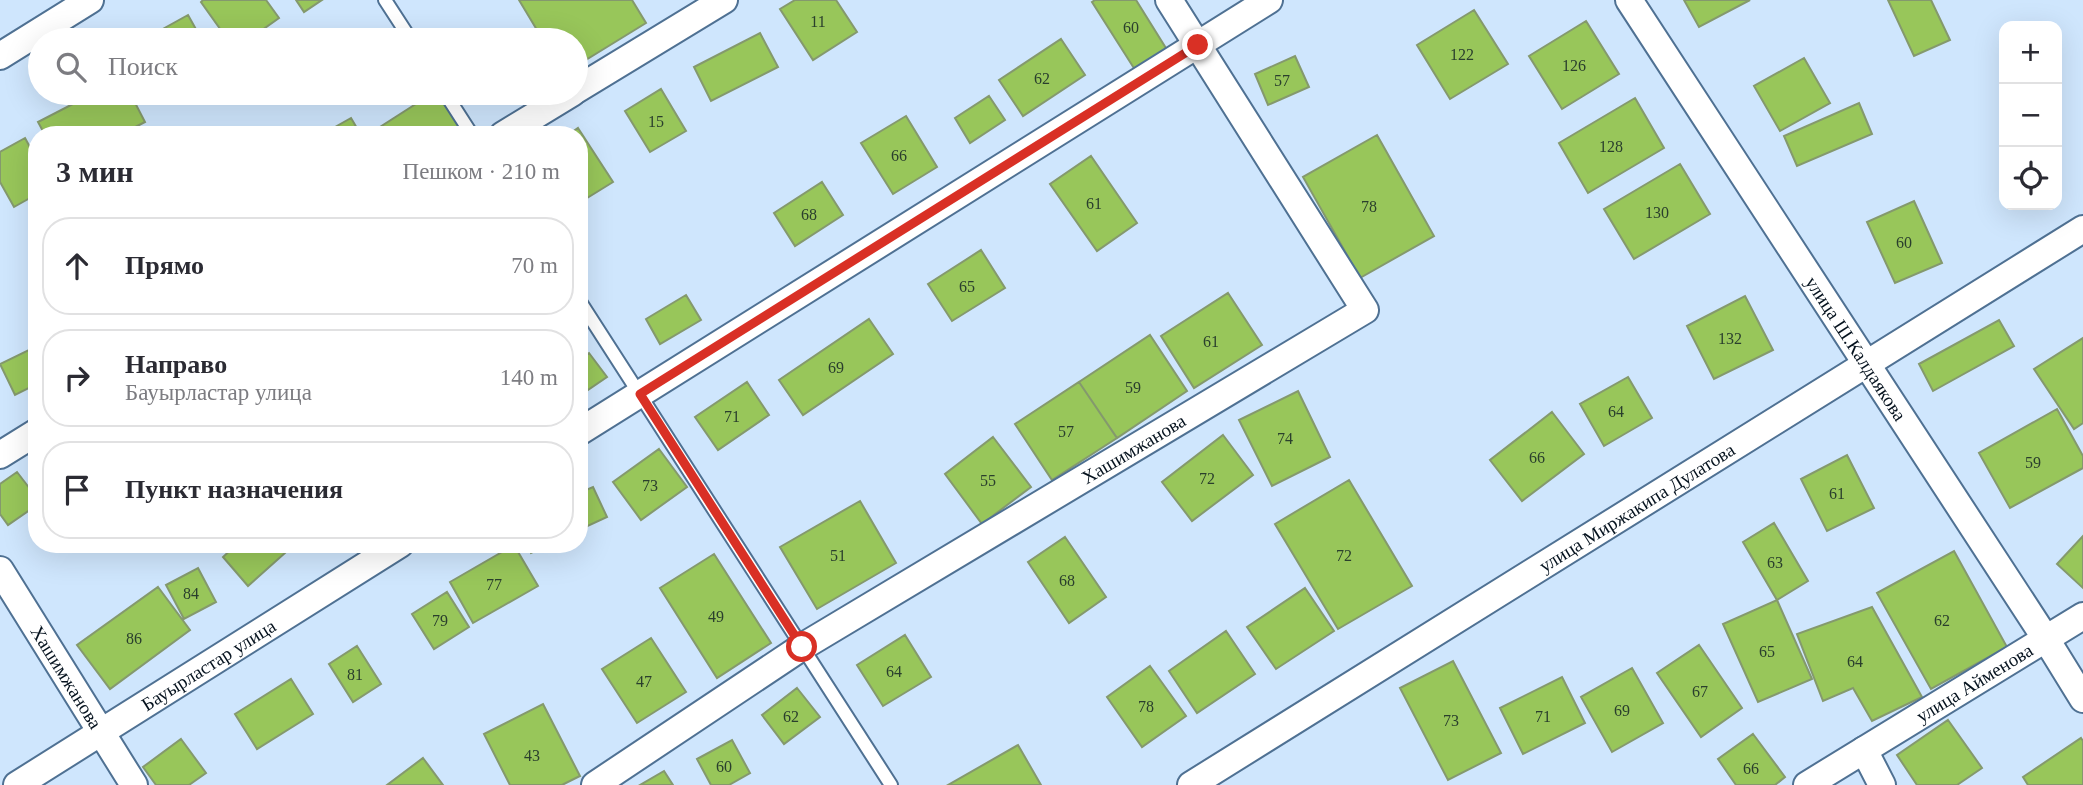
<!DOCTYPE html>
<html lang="ru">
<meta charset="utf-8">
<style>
:root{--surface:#fff;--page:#f2f2f3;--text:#2b2b33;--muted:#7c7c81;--line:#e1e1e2}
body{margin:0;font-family:Georgia,serif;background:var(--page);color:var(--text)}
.controls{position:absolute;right:21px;top:21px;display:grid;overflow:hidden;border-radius:14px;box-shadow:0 7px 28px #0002}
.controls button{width:63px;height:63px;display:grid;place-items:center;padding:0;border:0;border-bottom:2px solid var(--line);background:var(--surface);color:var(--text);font:35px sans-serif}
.stop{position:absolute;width:21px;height:21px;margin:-16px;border:5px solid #d93025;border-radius:50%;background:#fff}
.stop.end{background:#d93025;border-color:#fff;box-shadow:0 2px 7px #0008}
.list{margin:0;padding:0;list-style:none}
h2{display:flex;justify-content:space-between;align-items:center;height:91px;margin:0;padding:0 28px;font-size:30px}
h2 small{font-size:23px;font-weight:400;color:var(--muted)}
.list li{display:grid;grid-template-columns:46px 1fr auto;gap:21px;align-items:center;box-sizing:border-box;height:98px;margin:0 14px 14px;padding:0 14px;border:2px solid var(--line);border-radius:28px}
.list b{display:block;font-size:26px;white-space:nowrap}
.list p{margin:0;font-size:23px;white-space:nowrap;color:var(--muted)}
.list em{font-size:23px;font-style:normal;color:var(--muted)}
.icon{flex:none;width:38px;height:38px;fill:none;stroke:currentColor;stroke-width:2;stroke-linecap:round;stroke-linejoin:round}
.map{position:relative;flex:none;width:2083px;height:785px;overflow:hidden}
.search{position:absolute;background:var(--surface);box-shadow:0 7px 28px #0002;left:28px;top:28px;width:560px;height:77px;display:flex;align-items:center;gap:18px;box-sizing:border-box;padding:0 24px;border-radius:38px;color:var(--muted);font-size:26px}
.panel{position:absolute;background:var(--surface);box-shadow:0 7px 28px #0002;left:28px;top:126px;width:560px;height:427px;border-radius:28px}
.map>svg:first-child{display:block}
</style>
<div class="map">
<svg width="2083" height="785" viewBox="0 0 2083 785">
<rect width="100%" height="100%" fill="#cfe6fd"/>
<path fill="#98c65a" stroke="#84996d" stroke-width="2" d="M203 0H266L279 18 248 40H228L201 2Z
M296 0H322L304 12Z
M519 0H632L646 23 576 66V40H543Z
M795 0H836L857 32 813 60 780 9Z
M1095 0H1136L1169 53 1137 73 1092 2Z
M1684 0H1750L1699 27Z
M1888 0H1931L1950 40 1914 56Z
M1474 10 1508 64 1450 99 1417 45Z
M188 15 202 40H143Z
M1586 21 1619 74 1562 109 1529 56Z
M760 33 778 67 711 101 694 67Z
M1061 39 1085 75 1023 116 999 80Z
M1295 56 1309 87 1268 105 1255 74Z
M1804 58 1830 103 1780 131 1754 86Z
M661 89 686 131 650 152 625 111Z
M94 93H130L145 122 120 135H45L38 122Z
M433 93H438L461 128 450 135H386L380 127Z
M989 96 1005 120 970 143 955 118Z
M1635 98 1664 148 1588 193 1559 143Z
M1859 103 1872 134 1797 166 1784 136Z
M906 116 937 167 893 194 861 143Z
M351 118 361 135H321Z
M578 128 613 182 579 203V135H568Z
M1377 135 1434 236 1360 278 1303 177Z
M25 138 37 160V194L14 207 0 182V152Z
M1091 156 1137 223 1097 251 1050 184Z
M1680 164 1710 214 1634 259 1604 209Z
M822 182 843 215 795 246 774 213Z
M1914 201 1942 263 1895 283 1867 222Z
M981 250 1005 288 952 321 928 284Z
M1228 293 1262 345 1194 388 1161 336Z
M686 295 701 320 660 344 646 319Z
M1745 296 1773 350 1714 379 1687 326Z
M869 319 893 354 803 415 779 380Z
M1999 320 2014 346 1933 391 1919 364Z
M1150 335 1187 391 1117 438 1079 382Z
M2083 338V423L2074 429 2034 369Z
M37 346V384L15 395 0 364Z
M589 353 607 377 579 396V360Z
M1628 377 1652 418 1604 446 1580 404Z
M747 382 769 415 718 450 695 417Z
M1079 382 1117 438 1052 480 1015 424Z
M1298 391 1330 457 1272 486 1239 420Z
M2057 409 2083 456V468L2010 508 1979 453Z
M1552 412 1584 454 1522 501 1490 460Z
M1223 435 1253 475 1192 521 1162 482Z
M993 437 1031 487 982 524 945 474Z
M659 449 687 487 641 520 613 482Z
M1847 455 1874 508 1827 531 1801 479Z
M17 472 37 498V505L8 525 0 514V484Z
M1349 480 1412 586 1338 629 1275 524Z
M593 487 607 517 579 530V493Z
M860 501 896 563 817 609 780 547Z
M1774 523 1808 581 1777 600 1743 542Z
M2083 536V588L2057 564Z
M1065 537 1106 597 1069 623 1028 562Z
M237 544H295L248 586 223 557Z
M527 544H549L531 553Z
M514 545 538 586 473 623 450 582Z
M1954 551 2007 647 1931 689 1877 593Z
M714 554 771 643 717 678 660 588Z
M198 568 216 602 184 619 166 585Z
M158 587 190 630 110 689 77 645Z
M1305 588 1334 631 1276 669 1247 627Z
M447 592 469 627 434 649 412 614Z
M1777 600 1812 679 1758 702 1723 624Z
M1872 607 1922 697 1872 721 1853 688 1823 701 1797 634Z
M1226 631 1255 674 1197 713 1169 671Z
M905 635 931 677 883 706 857 665Z
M651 638 686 692 637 723 602 669Z
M1699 645 1742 708 1701 737 1657 673Z
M357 646 381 684 353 702 329 664Z
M1453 661 1501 753 1448 780 1400 688Z
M1150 666 1186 716 1142 747 1107 697Z
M1632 668 1663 723 1612 752 1581 697Z
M1562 677 1585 723 1523 754 1500 708Z
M291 679 313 714 257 749 235 714Z
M797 688 820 717 784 744 762 715Z
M543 704 580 776 562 785H510L484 734Z
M1948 720 1982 768 1957 785H1917L1897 755Z
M1753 734 1785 777 1775 785H1736L1718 759Z
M2081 738 2083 741V785H2028L2023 777Z
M181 739 206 773 189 785H156L143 767Z
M732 740 750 773 729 785H711L697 759Z
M1018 745 1041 785H948Z
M423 758 443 785H387Z
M664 771 673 785H640Z"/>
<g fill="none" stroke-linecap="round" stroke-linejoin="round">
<g stroke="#4f7193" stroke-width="16">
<path id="service" d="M385 0 411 40
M445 93 472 135
M579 300 891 785"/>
</g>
<g stroke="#4f7193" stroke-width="30">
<g id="minor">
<path id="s1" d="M1629 0 2046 639 2083 699"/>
<path d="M0 56 90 0"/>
<path d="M576 90 724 0"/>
<path d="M503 135 572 93"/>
<path d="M579 432 1269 0"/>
<path d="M0 455 37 432"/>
<path id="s2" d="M0 570 134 785"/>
<path d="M1864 750 1882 785"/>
<path id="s3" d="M17 785 400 544"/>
<path id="s4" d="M595 785 802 647 1365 310 1169 0"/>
<path id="s5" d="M1191 785 2083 229"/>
<path id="s6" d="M1807 785 2083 616"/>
</g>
</g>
<use href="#service" stroke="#fff" stroke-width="12"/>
<use href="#minor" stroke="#fff" stroke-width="26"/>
</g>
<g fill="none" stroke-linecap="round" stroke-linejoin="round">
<path stroke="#d93025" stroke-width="9" d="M802 647 640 394 1198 45"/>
</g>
<g text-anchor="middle" stroke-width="7" stroke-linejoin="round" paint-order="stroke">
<g font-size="16" fill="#2a3f2d">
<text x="818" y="27">11</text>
<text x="1131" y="33">60</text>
<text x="1462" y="60">122</text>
<text x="1574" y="71">126</text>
<text x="1042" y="84">62</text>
<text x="1282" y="86">57</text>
<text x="656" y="127">15</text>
<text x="1611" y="152">128</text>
<text x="899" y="161">66</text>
<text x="1094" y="209">61</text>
<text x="1369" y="212">78</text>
<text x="1657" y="218">130</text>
<text x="809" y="220">68</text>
<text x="1904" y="248">60</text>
<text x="967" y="292">65</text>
<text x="1730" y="344">132</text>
<text x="1211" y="347">61</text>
<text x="836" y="373">69</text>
<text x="1133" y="393">59</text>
<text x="1616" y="417">64</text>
<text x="732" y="422">71</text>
<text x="1066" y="437">57</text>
<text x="1285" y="444">74</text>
<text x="1537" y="463">66</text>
<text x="2033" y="468">59</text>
<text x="1207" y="484">72</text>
<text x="988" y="486">55</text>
<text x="650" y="491">73</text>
<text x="1837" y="499">61</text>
<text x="838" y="561">51</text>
<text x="1344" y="561">72</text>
<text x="1775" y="568">63</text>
<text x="1067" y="586">68</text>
<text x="494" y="590">77</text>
<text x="191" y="599">84</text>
<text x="716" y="622">49</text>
<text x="440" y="626">79</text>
<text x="1942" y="626">62</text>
<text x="134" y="644">86</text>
<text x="1767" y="657">65</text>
<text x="1855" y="667">64</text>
<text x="894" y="677">64</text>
<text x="355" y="680">81</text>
<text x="644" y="687">47</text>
<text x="1700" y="697">67</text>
<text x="1146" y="712">78</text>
<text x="1622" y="716">69</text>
<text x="791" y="722">62</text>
<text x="1543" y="722">71</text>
<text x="1451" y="726">73</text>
<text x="532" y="761">43</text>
<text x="724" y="772">60</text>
<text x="1751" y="774">66</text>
</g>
<g font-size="19" fill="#05121e" stroke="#fff">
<text dy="7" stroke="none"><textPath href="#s1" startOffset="416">улица Ш.Калдаякова</textPath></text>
<text dy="7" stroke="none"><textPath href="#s4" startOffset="635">Хашимжанова</textPath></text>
<text dy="7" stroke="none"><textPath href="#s5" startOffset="525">улица Миржакипа Дулатова</textPath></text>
<text dy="7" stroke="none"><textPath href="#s3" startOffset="226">Бауырластар улица</textPath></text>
<text dy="7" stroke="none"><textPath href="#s2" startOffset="126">Хашимжанова</textPath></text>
<text dy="7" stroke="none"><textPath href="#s6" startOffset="196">улица Айменова</textPath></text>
</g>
</g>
</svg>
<div class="controls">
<button>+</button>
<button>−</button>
<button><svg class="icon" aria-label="locate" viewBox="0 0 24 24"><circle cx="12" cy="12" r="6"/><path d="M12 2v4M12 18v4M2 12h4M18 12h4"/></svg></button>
</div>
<div class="stop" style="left:802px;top:647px"></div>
<div class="stop end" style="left:1198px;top:45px"></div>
<div class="search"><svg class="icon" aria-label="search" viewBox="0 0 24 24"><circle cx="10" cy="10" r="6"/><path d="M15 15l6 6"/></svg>Поиск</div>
<section class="panel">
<h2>3 мин<small>Пешком · 210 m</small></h2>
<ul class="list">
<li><svg class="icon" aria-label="ahead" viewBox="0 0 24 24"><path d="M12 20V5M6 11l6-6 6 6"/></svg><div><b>Прямо</b></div><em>70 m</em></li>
<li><svg class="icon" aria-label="right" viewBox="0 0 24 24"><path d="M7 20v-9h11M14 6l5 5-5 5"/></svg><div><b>Направо</b><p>Бауырластар улица</p></div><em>140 m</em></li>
<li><svg class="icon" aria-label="arrive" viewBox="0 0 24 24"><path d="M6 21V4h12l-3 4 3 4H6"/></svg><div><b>Пункт назначения</b></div></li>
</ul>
</section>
</div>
